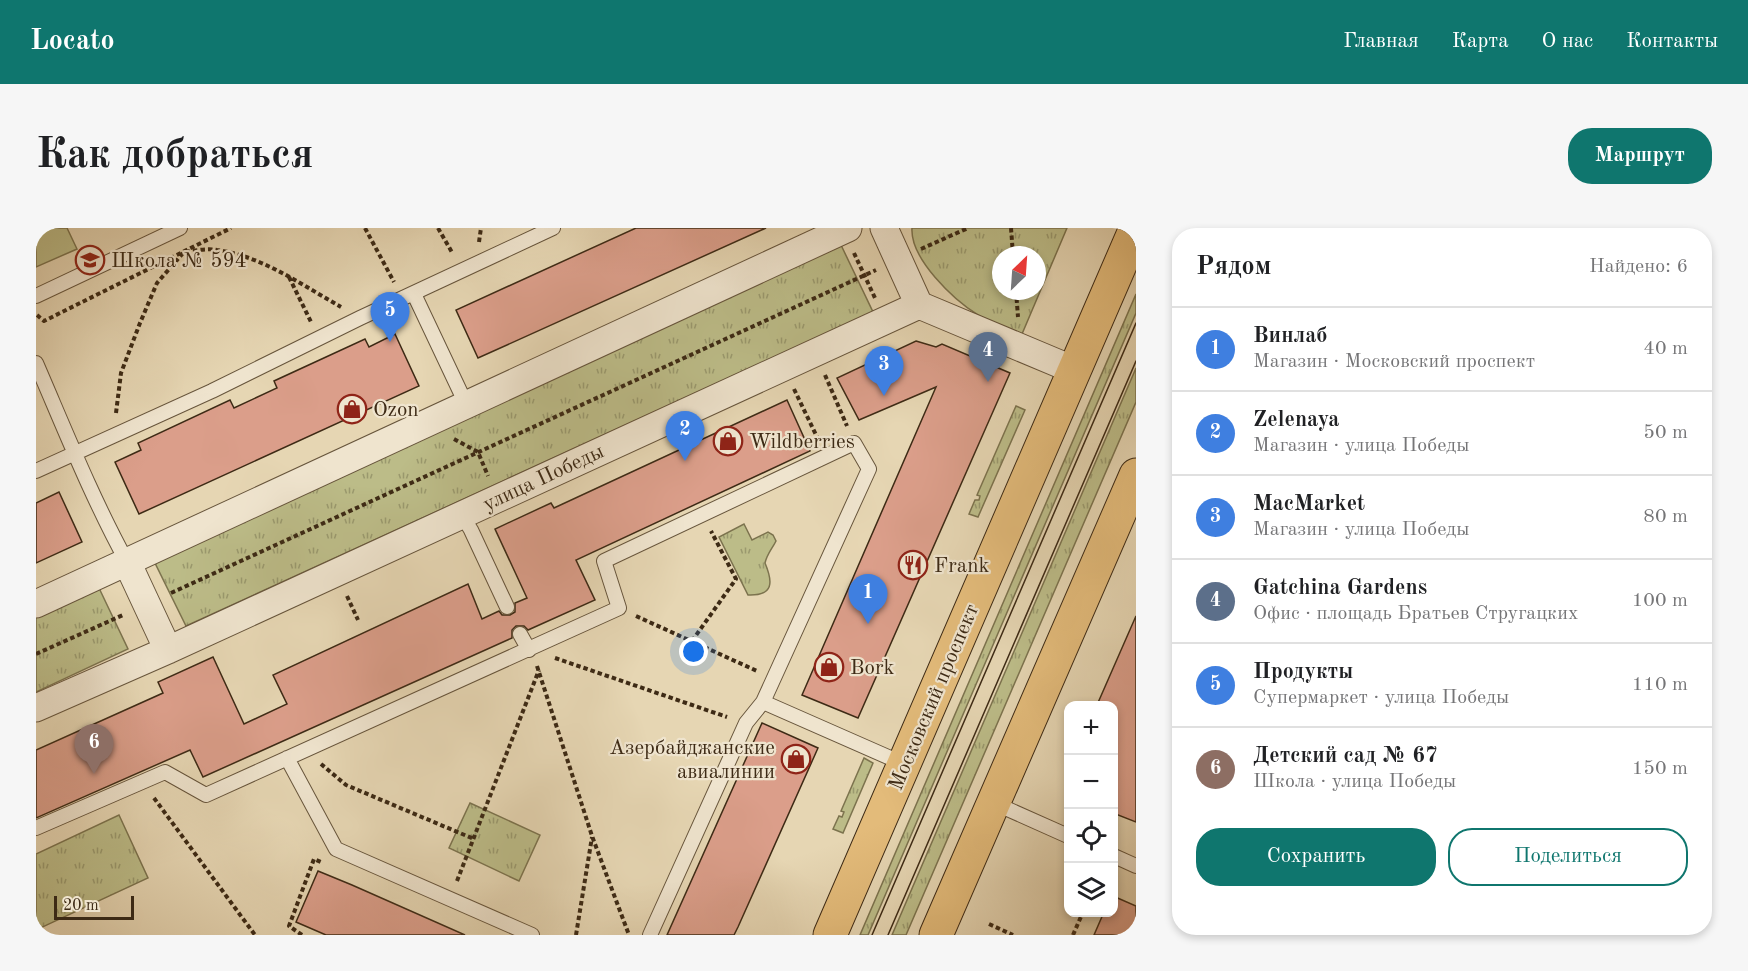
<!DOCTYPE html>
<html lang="ru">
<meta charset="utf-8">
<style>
:root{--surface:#fff;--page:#f6f6f6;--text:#202124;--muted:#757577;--line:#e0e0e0;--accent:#0f766e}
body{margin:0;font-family:"Old Standard TT",serif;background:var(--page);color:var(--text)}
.controls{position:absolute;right:18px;bottom:18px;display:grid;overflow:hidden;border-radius:12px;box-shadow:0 3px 9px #0003}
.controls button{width:54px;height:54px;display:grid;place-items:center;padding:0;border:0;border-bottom:2px solid var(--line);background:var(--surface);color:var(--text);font:30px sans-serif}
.compass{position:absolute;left:956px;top:18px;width:54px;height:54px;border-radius:50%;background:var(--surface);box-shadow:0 3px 9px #0003;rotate:25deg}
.scale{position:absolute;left:18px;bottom:15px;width:80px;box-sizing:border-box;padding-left:6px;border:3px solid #3d2a15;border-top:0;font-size:16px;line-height:21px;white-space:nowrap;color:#3d2a15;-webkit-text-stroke:4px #efe4ce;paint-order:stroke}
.you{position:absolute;left:658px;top:424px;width:21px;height:21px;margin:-15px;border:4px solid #fff;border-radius:50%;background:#1a73e8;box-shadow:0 0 0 9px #1a73e833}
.badge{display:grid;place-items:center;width:39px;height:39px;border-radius:50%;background:var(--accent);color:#fff;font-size:20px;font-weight:700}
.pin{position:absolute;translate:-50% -50px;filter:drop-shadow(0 2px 3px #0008)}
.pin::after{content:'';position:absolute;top:32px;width:21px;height:18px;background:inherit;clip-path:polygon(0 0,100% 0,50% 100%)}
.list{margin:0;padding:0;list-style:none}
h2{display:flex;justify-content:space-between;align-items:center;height:78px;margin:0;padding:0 24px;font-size:26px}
h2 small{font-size:20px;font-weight:400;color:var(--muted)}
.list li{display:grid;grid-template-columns:39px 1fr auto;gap:18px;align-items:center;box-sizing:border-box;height:84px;padding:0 24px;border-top:2px solid var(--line)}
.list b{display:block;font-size:22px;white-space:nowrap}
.list p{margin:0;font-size:20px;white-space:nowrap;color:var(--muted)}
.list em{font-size:20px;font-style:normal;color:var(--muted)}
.actions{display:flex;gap:12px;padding:18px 24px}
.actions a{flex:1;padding:14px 0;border:2px solid var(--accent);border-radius:24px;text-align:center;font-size:21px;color:var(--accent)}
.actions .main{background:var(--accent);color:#fff}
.icon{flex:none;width:33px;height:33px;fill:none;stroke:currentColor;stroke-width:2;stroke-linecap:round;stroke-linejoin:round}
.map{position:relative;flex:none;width:1100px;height:707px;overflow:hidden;border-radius:24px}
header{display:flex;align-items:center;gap:36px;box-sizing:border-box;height:84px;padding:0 30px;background:var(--accent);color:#fff}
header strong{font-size:28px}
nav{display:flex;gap:33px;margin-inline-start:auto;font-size:21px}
.intro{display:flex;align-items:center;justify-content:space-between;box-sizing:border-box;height:144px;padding:0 36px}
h1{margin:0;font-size:42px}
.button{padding:15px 27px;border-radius:24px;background:var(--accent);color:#fff;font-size:21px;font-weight:700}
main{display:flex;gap:36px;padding:0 36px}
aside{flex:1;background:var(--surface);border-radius:24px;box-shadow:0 3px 9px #0003}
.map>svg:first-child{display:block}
</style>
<header>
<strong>Locato</strong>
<nav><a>Главная</a><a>Карта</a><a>О нас</a><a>Контакты</a></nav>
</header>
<div class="intro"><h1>Как добраться</h1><a class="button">Маршрут</a></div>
<main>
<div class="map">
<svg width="1100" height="707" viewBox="0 0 1100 707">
<defs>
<pattern id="grass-tufts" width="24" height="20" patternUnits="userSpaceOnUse" patternTransform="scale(1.5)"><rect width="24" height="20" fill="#bcbc88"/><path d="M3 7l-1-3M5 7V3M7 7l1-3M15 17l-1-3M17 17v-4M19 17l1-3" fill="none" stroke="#9a996e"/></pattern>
</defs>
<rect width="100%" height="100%" fill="#e6d6b3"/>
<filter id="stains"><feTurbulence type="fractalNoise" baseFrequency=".00333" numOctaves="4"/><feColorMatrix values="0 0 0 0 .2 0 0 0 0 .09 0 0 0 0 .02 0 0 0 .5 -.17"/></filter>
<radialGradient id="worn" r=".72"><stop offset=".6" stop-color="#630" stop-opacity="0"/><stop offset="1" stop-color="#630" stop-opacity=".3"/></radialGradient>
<path fill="url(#grass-tufts)" stroke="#7c734e" stroke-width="1.5" fill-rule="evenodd" d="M876 0H1031L986 106C972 100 956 95 942 87 918 72 874 31 876 0ZM965 27H1001V63H965Z
M805 17 837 84 150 398 119 335Z
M1100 66V85L832 707H824Z
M1100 140V174L870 707H856Z
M980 178 989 182 942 289 933 286 939 272H943L944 268 941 267Z
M708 296 716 312 732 304 737 307 740 313C736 321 731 326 729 335 737 354 738 368 712 367L683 309Z
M63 360 92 421 0 464V389Z
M828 530 837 535 807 605 797 601 803 588 806 589 808 584 805 583Z
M434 575 504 607 483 653 413 620Z
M83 587 112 650 0 702V626Z"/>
<path fill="#bcbc88" stroke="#7c734e" stroke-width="1.5" d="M0 0H31L41 21 0 39Z"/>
<path fill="#db9e8a" stroke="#3d2a15" stroke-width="1.5" d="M600 0H730L442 130 420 82Z
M359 106 383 158 103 286 79 234 105 222 102 215 194 172 198 180 241 160 238 153 329 111 333 119Z
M880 113 900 119 906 116 974 145 822 490 766 467 900 159 823 192 801 150Z
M751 172 774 223 540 332 559 372 492 402 488 398H480L476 402V410L167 549 154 522 0 590V522L127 465 122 454 177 429 208 496 251 476 237 447 432 356 446 391 463 383 466 387H474L479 384V375L491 370 459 301 515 275 518 280Z
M23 264 46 314 0 335V275Z
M1100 388V594L1077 585V477H1061Z
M726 495 782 520 702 699 698 707H631Z
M282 643 316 657 429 707H290L260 694Z
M1077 668 1100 678V707H1058L1068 684H1077Z"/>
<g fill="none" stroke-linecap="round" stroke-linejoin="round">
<g stroke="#67553c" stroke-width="16">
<path id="service" d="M378 66 430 176
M0 68 144 0
M0 135C29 202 56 270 91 334
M0 243 176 163 324 90 517 0
M426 287 435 302 471 379
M484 406 493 422
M727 474 868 536
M251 530 300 621 496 707
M958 575 1032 608
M0 600 129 544 170 567 583 380 568 333 818 215 833 241 727 474 710 495 614 707
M1078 628 1100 638"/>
</g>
<g stroke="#67553c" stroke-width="29">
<path id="minor" d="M848 0 883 77 1038 142
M91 334 132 422
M0 376 812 0
M0 480 132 422 883 77"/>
</g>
<g stroke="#3d2a15" stroke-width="35">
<path id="primary" d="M794 707 1100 0
M900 707 1100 247"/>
</g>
<path stroke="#3d2a15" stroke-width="4" stroke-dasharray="4.5 3" stroke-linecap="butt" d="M329 0 358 54
M402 0 417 26
M975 0 977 27
M443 14 445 0
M885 21 932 0
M818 25 839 70
M253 49 275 94
M980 63 982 89
M1 87 8 93 195 0
M789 147 811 198
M758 161 782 211
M80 185 85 145 104 95 121 55 148 24C158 23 170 20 181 22 226 28 266 57 305 79
M418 211 442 224 452 248
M135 365 840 42
M311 368 322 392
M600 388 721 443
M656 413 700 351 675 303
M0 426 87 387
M519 430 691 489
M501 438 556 608 593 707
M285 536 310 557 438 611
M118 570 219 707
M421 653 503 442
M953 696 977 707
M266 707 253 698 278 631 285 634
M540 707 556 609
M1037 707 1047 684"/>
<use href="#service" stroke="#efe4ce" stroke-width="14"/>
<use href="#minor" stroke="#efe4ce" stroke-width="27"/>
<use href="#primary" stroke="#e3bb7a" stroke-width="33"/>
<path stroke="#3d2a15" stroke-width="1.5" d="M836 707 1100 95
M852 707 1100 133"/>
</g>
<defs>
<g id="school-ring" transform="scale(1.5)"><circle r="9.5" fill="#efe4ce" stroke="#8f2418" stroke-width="1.5"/><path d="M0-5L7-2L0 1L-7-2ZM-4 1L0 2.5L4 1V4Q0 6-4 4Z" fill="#8f2418"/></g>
<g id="shop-ring" transform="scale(1.5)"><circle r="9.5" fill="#efe4ce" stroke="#8f2418" stroke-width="1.5"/><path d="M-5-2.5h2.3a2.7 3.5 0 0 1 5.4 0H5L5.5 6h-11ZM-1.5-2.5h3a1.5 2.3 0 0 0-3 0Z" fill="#8f2418"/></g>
<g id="restaurant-ring" transform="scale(1.5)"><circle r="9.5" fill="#efe4ce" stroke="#8f2418" stroke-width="1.5"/><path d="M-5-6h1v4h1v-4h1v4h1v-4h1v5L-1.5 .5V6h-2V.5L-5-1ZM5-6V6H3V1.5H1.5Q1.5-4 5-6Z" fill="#8f2418"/></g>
</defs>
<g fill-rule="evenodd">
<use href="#school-ring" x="54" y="32"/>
<use href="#shop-ring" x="316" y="181"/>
<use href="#shop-ring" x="692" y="213"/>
<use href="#restaurant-ring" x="877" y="337"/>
<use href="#shop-ring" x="793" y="439"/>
<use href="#shop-ring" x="760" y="531"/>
</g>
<g text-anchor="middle" stroke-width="4.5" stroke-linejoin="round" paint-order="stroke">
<g font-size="21" fill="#3d2a15" stroke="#efe4ce" text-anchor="start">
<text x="75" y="39">Школа № 594</text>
<text x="337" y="188">Ozon</text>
<text x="713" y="220">Wildberries</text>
<text x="898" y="344">Frank</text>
<text x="814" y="446">Bork</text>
<text x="739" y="526" text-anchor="end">Азербайджанские<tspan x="739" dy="24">авиалинии</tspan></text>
</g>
<g font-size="21" fill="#3d2a15" stroke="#efe4ce">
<text transform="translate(507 249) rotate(-25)" y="7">улица Победы</text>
<text transform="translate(897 469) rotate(-67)" y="7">Московский проспект</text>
</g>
</g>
<rect width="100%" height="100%" filter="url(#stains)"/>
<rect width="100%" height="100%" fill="url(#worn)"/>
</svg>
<div class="controls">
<button>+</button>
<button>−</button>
<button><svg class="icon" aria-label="locate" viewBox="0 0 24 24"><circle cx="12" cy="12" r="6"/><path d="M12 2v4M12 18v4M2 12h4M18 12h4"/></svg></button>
<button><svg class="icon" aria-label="layers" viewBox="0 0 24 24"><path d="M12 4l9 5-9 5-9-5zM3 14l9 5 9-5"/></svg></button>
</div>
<svg class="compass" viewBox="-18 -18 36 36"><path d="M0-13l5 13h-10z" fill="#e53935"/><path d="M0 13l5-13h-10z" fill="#757577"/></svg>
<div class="scale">20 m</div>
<div class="you"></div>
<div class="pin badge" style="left:832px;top:396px;background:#3f7fe0">1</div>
<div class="pin badge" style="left:649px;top:233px;background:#3f7fe0">2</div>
<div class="pin badge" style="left:848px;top:168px;background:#3f7fe0">3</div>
<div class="pin badge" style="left:952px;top:154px;background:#5c6f8a">4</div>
<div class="pin badge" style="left:354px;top:114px;background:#3f7fe0">5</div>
<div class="pin badge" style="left:58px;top:546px;background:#8d6e63">6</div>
</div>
<aside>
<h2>Рядом<small>Найдено: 6</small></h2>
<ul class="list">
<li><span class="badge" style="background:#3f7fe0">1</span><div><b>Винлаб</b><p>Магазин · Московский проспект</p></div><em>40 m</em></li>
<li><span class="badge" style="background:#3f7fe0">2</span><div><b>Zelenaya</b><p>Магазин · улица Победы</p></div><em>50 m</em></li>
<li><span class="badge" style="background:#3f7fe0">3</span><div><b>MacMarket</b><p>Магазин · улица Победы</p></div><em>80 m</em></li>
<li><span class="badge" style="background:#5c6f8a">4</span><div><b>Gatchina Gardens</b><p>Офис · площадь Братьев Стругацких</p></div><em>100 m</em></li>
<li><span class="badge" style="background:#3f7fe0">5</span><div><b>Продукты</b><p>Супермаркет · улица Победы</p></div><em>110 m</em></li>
<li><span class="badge" style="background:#8d6e63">6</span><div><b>Детский сад № 67</b><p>Школа · улица Победы</p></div><em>150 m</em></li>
</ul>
<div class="actions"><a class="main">Сохранить</a><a>Поделиться</a></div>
</aside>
</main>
